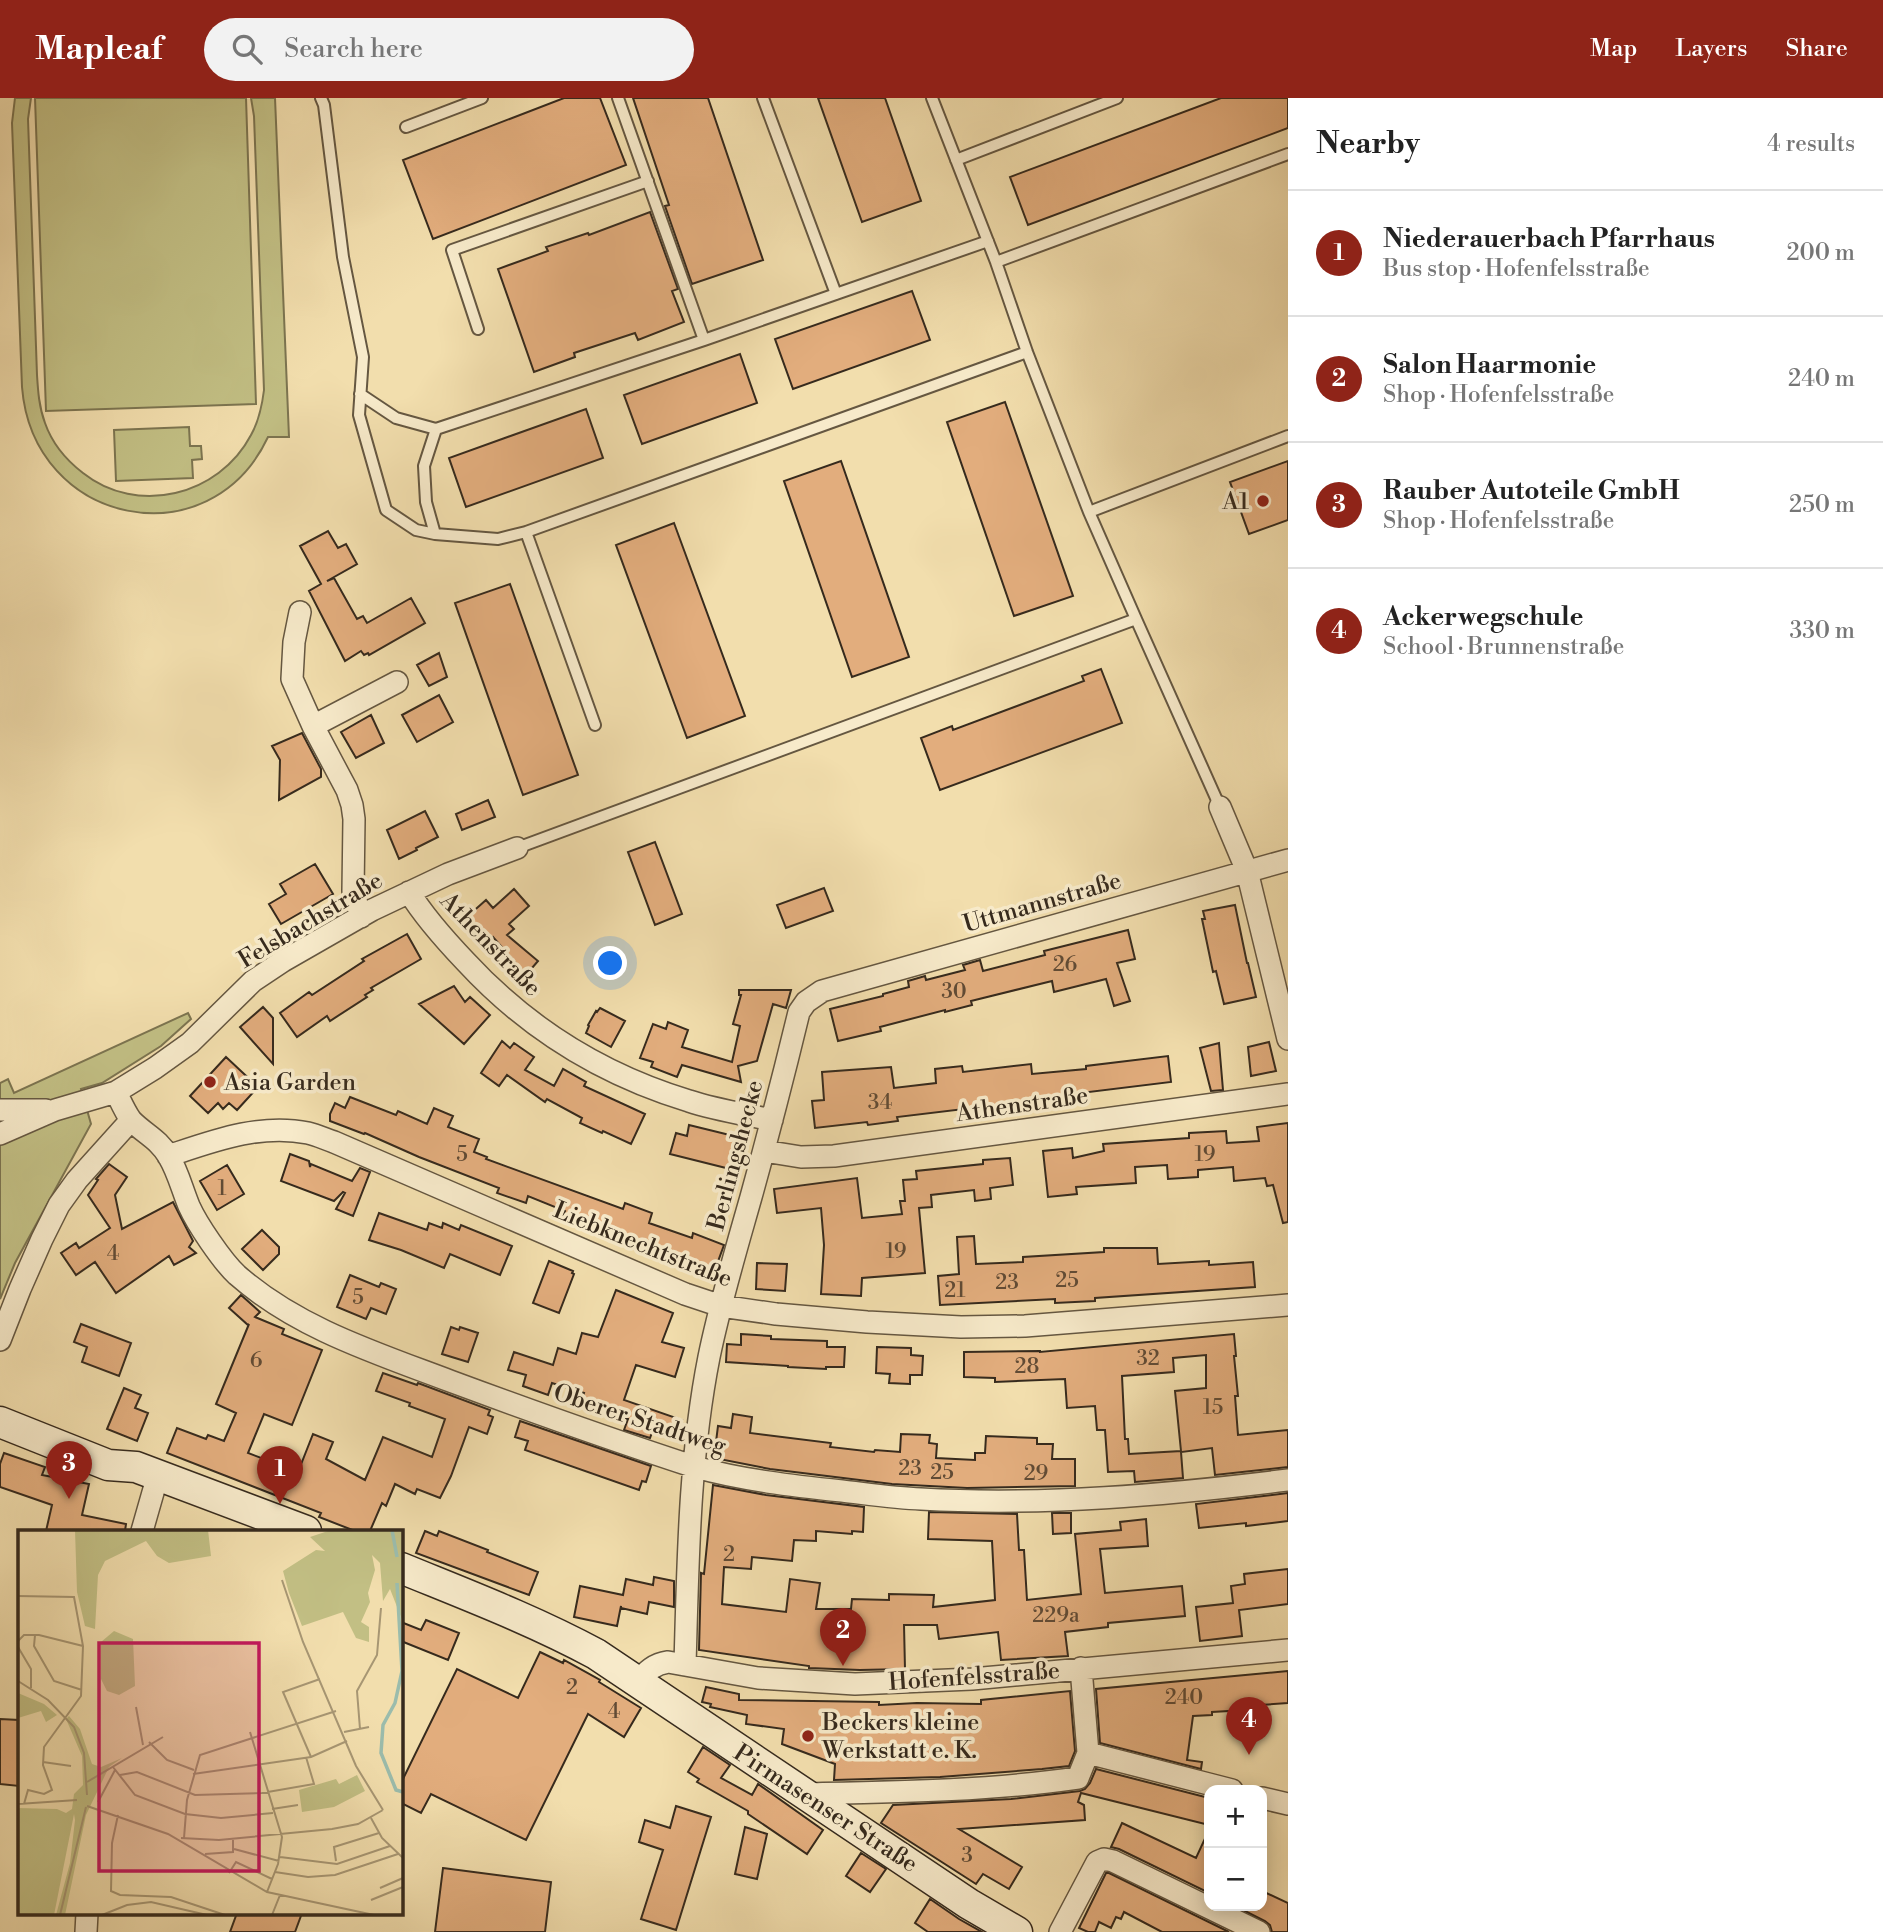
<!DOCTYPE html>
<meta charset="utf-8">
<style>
:root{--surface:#fff;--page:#f2f2f2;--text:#222;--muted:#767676;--line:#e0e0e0;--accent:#8f2418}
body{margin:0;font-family:"Libre Bodoni",serif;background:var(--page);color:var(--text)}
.controls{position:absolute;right:21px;bottom:21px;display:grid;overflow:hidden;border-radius:14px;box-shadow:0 4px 18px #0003}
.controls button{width:63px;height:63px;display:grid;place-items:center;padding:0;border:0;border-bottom:2px solid var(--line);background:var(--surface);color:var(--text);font:35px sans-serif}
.you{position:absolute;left:611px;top:866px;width:24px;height:24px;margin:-18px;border:5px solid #fff;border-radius:50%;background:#1a73e8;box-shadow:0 0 0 10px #1a73e833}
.badge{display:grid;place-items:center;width:46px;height:46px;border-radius:50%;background:var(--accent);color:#fff;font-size:23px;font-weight:700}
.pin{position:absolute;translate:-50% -58px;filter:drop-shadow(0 2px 4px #0008)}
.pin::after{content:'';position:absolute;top:37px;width:24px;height:21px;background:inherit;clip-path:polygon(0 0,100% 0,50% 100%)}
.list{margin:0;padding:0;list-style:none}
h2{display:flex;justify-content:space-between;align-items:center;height:91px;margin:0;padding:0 28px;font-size:30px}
h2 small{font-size:23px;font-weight:400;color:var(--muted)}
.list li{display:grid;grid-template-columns:46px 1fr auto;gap:21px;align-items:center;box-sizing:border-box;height:126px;padding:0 28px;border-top:2px solid var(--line)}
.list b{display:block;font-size:26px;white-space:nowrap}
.list p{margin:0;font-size:23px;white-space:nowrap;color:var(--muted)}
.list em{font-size:23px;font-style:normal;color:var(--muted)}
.icon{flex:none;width:38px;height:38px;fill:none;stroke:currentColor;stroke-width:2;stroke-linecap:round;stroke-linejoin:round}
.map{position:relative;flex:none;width:1288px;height:1834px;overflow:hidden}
header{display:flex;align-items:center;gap:42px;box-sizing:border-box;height:98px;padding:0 35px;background:var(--accent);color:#fff}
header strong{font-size:33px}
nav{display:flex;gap:38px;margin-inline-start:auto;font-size:24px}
.search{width:490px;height:63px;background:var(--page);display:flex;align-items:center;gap:18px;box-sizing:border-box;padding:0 24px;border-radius:38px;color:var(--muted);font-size:26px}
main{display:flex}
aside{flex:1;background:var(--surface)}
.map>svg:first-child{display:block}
</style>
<header>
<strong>Mapleaf</strong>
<div class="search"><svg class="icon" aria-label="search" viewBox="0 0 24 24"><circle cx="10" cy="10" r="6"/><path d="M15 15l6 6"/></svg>Search here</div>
<nav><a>Map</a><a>Layers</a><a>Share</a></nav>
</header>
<main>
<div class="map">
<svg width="1288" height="1834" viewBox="0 0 1288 1834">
<rect width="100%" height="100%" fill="#f2dead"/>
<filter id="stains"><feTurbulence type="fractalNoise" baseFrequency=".00286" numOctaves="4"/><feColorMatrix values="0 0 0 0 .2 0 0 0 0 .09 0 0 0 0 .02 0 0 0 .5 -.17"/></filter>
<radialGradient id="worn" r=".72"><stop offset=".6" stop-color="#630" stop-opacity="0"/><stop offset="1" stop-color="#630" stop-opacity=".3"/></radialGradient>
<path fill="#c2bf84" stroke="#7c7450" stroke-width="2" d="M15 0H31L28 21 37 277C38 293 39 309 45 325 52 345 66 362 83 375 137 418 219 398 251 337 259 323 262 308 264 292L254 18 251 0H275L289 339H268C210 463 33 428 22 289L12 25Z
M35 0H246L256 306 46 313Z
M189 329 190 348H201L202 361 192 362 193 380 116 383 114 332Z
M188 915 191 921 161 948 102 985 81 991 91 1026 15 1165 0 1201V985L8 981 14 995Z"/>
<path fill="#e2ad7d" stroke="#362a1d" stroke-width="2" fill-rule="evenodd" d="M564 0H600L626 67 433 141 403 62Z
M633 0H708L763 162 692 186 665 108 669 107Z
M818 0H885L921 103 862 124Z
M1221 0H1288V30L1028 127 1010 79Z
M650 114 678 191 672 193 684 224 638 242 635 235 574 255 575 259 534 274 498 171 548 153 546 149 588 135 589 137Z
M912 193 930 242 793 291 775 241Z
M740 256 757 305 642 346 624 297Z
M1005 304 1073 498 1014 518 947 324Z
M586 311 603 360 466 409 449 360Z
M841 363 909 559 852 579 784 383Z
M1288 363V422L1249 436 1230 384Z
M674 425 745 618 687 640 616 447Z
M328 433 338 450 346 446 357 466 327 483 334 480 357 521 363 518 367 525 411 500 425 525 369 557 368 555 364 557 361 553 345 563 309 493 321 486 300 448Z
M510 486 578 677 523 697 455 505Z
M439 555 447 579 429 588 417 567Z
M1101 571 1122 625 940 692 921 640 952 628 953 632 1084 583 1082 578Z
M439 597 453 624 417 644 402 617Z
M371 617 384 645 356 660 341 634Z
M302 635 321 671V679L279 702 280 662 272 648Z
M488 702 495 719 462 732 456 716Z
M425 713 438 739 416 750 417 752 399 761 387 732Z
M655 744 682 816 655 827 628 754Z
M315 766 333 796 281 826 269 806 286 796 280 786Z
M824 790 833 813 786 830 777 807Z
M514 791 529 808 509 826 514 831 507 837 538 863 526 877 493 839 482 850 460 825 486 802 493 810Z
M1235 807 1247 865H1248L1256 899 1224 906 1216 873 1213 874 1202 821H1205L1203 813Z
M1128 832 1135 861 1117 865 1130 903 1114 908 1106 881 1054 894 1052 883 971 903 972 907 945 914V912L880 929 881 933 838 943 830 911 883 898V896L909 889 908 883 925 878 926 882 965 872 963 867 980 862 983 873 1045 857 1044 853Z
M407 836 421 861 371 890 373 892 365 897 367 899 330 923 327 918 297 939 280 915 309 894 312 897 364 863 362 861Z
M454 888 465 904 470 899 490 917 464 946 419 906Z
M739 892H791L786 910 773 906 757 963 738 968 741 984 682 967 677 979 651 969 653 964 640 960 653 926 666 931 668 924 688 932 682 949 732 964 740 928 733 926 741 897H739Z
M263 909 273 920V966L240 929Z
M600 910 625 923 611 949 586 935 589 928 588 927 596 913 597 914Z
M502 943 510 950 514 945 534 959 525 972 554 988 563 971 586 984 584 988 645 1016 631 1046 603 1033 602 1035 580 1025 582 1020 547 1001 545 1004 507 977 499 988 481 975Z
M1269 944 1276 973 1251 978 1248 949Z
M1219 945 1223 992 1211 993 1200 950Z
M1168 958 1171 984 1064 997 1065 999 897 1019 898 1023 868 1027 867 1024 815 1030 812 1003 824 1002 822 974 891 969 894 990 936 985 935 971 962 968 963 974 1031 966 1032 976 1086 971V968Z
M226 959 258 989 237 1012 229 1005 223 1011 218 1005 208 1015 190 998Z
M350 999 396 1017 398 1013 427 1026 434 1010 453 1018 448 1029 479 1041 474 1054 487 1059 486 1061 623 1111 625 1105 652 1115 649 1125 692 1140 693 1135 724 1147 713 1177 668 1160 667 1162 639 1152 642 1143 593 1126 590 1133 562 1122 565 1113 528 1098 526 1105 497 1095 499 1090 419 1059 365 1035 364 1036 330 1023V1016L335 1005 345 1010Z
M1288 1025V1124L1283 1125 1273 1087 1267 1088 1265 1080 1234 1083 1233 1069 1198 1072V1079L1168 1081 1167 1067 1135 1069 1136 1085 1076 1089 1077 1096 1048 1099 1043 1053 1072 1050 1073 1060 1104 1053 1103 1046 1189 1040V1035L1226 1033 1227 1045 1259 1043 1257 1029Z
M689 1027 746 1041 738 1073 670 1056 676 1035 687 1038Z
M290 1056 309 1063 310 1069 311 1066 352 1083 360 1070 370 1074 353 1118 336 1111 345 1095 343 1094 334 1103 281 1083Z
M1010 1060 1013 1087 990 1090 991 1101 975 1103 974 1092 931 1097 932 1109 919 1110 925 1175 862 1180 861 1198 821 1196 824 1147 821 1110 777 1115 774 1091 857 1080 862 1120 902 1116 900 1103H905L903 1082 917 1081 916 1073 983 1066V1062Z
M109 1066 127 1079 115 1097 122 1131 173 1104 193 1143 189 1149 196 1155 174 1167 169 1158 116 1195 95 1164 76 1177 61 1155 76 1145 79 1150 110 1130 88 1097 98 1082 96 1081Z
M227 1067 244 1096 217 1112 200 1083Z
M379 1115 427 1132 429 1125 442 1130 443 1125 459 1132 461 1127 512 1148 500 1177 450 1156 444 1170 401 1152 369 1142Z
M262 1132 279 1149V1156L263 1172 242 1151Z
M974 1138 976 1166 1023 1164V1159L1104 1154V1150H1157L1158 1166 1209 1163V1167L1253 1164 1255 1189 1095 1200V1203L1055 1205V1201L940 1207 938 1178 959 1176 957 1139Z
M549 1163 573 1173 572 1175 574 1176 559 1215 533 1205Z
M757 1165 787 1166 785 1193 756 1191Z
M350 1177 379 1189 381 1185 396 1191 386 1216 371 1210 366 1221 337 1209Z
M616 1192 673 1215 662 1244 684 1250 675 1279 636 1267 624 1302 682 1322 676 1339 653 1332 650 1340 624 1332 628 1321 580 1306 584 1295 552 1285 548 1297 523 1288 526 1277 508 1272 514 1254 553 1267 558 1250 576 1256 582 1235 598 1239Z
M241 1197 260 1214 255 1219 284 1231 282 1236 322 1252 292 1327 264 1316 248 1355 298 1374 313 1336 333 1344 326 1361 365 1382 383 1339 432 1359 445 1321 409 1308 410 1305 376 1293 383 1275 417 1287 418 1285 490 1312 488 1317 493 1319 487 1336 469 1329 451 1378 440 1400 417 1391 415 1396 395 1386 386 1408 382 1405 370 1433H355L319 1419 321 1415 167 1355 177 1330 206 1341 208 1337 224 1343 236 1315 216 1306 249 1226 248 1227 229 1210Z
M81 1226 131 1245 119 1278 82 1264 87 1249 74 1244Z
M451 1229 459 1232 460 1229 478 1235 468 1264 442 1256Z
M741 1236 771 1238V1241L827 1243V1249H845L844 1269H826V1271L788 1269V1268L726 1264 727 1246 741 1247Z
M1234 1236 1236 1258H1234L1238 1298H1235L1238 1337 1288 1332V1369L1215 1377 1212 1350 1181 1354 1183 1380 1135 1384 1134 1373 1108 1374 1105 1332H1097L1095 1308 1067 1310 1065 1281 995 1284V1280L964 1279V1254L1040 1253V1254ZM1206 1257V1290L1175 1293 1181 1353 1129 1356 1128 1341H1125L1122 1278 1174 1274 1173 1260Z
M877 1249 911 1250V1257L923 1258 922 1277H910V1286L889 1285 890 1276 876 1275Z
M124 1290 141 1297 135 1310 148 1315 137 1343 107 1331Z
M733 1316 752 1319 750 1335 831 1345 830 1349 874 1354 875 1352 900 1354 901 1336 930 1337 929 1345 937 1346 936 1360 975 1362V1355H985L986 1338 1037 1340V1346H1053L1052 1361H1075V1388L967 1390 892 1386 770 1371 714 1360 718 1328 731 1330Z
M520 1323 651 1368 646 1384 642 1383 639 1392 525 1352 528 1343 515 1339Z
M4 1355 45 1369 42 1377 89 1386 82 1417 126 1426 125 1433H46L52 1407 0 1389V1366Z
M713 1387 766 1397 864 1409 863 1434 852 1433V1436L816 1433V1443L794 1442 792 1463 752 1459 751 1471 724 1469 722 1506 786 1514 790 1481 820 1485 816 1511H851L852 1501 889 1502V1496L934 1497 933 1509 995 1502 992 1443 928 1441 929 1414 1017 1416 1019 1452H1024L1027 1502 1081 1496 1075 1436 1121 1432 1120 1424 1146 1421 1148 1448 1100 1451 1105 1495 1182 1488 1185 1518 1108 1525V1529L1065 1534 1068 1558 1001 1562 998 1534 939 1541 937 1527H904L905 1571 860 1572 809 1570V1568L699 1552 701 1475 704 1476Z
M1288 1395V1423L1246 1428V1425L1199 1430 1196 1406Z
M1052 1415H1071V1435L1053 1436Z
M425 1433 437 1438 439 1433 488 1452 487 1454 538 1474 529 1497 416 1455Z
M1288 1471V1506L1239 1512 1242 1538 1200 1543 1196 1509 1233 1505 1231 1488 1245 1486 1244 1476Z
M654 1479 674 1483V1509L649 1504 647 1516 621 1510V1508L617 1528 574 1519 580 1488 623 1497 626 1481 653 1487Z
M426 1522 459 1535 448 1562 401 1543V1524L421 1532Z
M540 1554 563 1565 564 1562 600 1582 599 1584 641 1610 624 1639 588 1616 526 1742 431 1696 421 1715 401 1705V1685L457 1571 518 1600Z
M1288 1573V1605L1246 1608V1612L1212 1614V1617L1193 1618 1187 1662 1202 1664 1201 1671 1100 1645 1096 1591Z
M706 1589 739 1596V1602L879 1604V1607L917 1605 981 1606V1602L1070 1593 1075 1653 1069 1668 1042 1671 940 1679 834 1682 835 1666 782 1646 784 1631 746 1626 747 1617 710 1609 711 1606 702 1604Z
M0 1621 19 1622V1688L0 1686Z
M703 1649 730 1667 721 1680 752 1697 758 1686 823 1732 807 1756 748 1716V1713L697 1684 699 1681 688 1674Z
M1096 1671 1209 1700V1727L1081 1695 1078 1704 1084 1707 1085 1722 959 1731 1022 1769 1009 1791 983 1776 976 1786 881 1725 893 1707 1011 1701 1080 1693 1085 1691 1090 1685Z
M676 1708 711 1719 676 1832 641 1821 663 1752 639 1744 645 1722 670 1730Z
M1122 1725 1196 1760 1209 1732V1795L1119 1751 1111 1749Z
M745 1729 767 1736 757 1781 735 1776Z
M861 1755 886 1771 870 1794 846 1778Z
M443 1770 551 1784 545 1834H435Z
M1106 1775H1109L1229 1834H1162L1124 1814 1121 1821 1116 1819 1111 1830 1099 1824 1095 1834H1088L1079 1830Z
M1262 1793 1288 1805V1834H1272L1270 1827 1265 1823 1235 1808H1262Z
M930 1801 959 1821 982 1834H928L915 1825Z
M237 1815H302L295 1834H230Z"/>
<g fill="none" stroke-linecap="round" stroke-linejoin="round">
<g stroke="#655741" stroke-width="14">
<path id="service" d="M321 0 324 7 343 159 363 259 359 317 386 412 416 432 435 436 498 441 526 434 1027 254
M618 0 704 242
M763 0 836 196
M932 0 996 164 1027 254 1089 414 1136 521
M406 29 482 0
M956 62 1117 0
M996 164 1288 56
M478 231 452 152 648 83
M360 296 396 320 436 331 704 242 988 143
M1089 414 1288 338
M526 434 595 627
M435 436 426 404 424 368 436 331
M517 750 1136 521 1220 709"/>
</g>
<g stroke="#655741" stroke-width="24">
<path id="minor" d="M300 514 294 544 292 581 313 628 347 692 352 707 354 721 353 793 361 819
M313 628 397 584
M1220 709 1247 773 1288 941
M409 794C425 820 445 842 466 864 527 930 603 977 689 1003 716 1012 744 1016 772 1022
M116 994C120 1002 125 1014 131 1022 143 1035 159 1041 169 1059 178 1074 182 1091 189 1108 197 1126 222 1163 237 1177 297 1230 376 1255 450 1283 531 1313 612 1342 695 1369 742 1382 793 1388 842 1393 868 1396 895 1400 921 1401 1043 1408 1167 1397 1288 1382
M0 1012H46
M0 1036 55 1012 116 994 155 970 190 945 253 883 283 863 372 812 448 776 517 750
M764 1053 801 1059 834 1058 1288 996
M168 1058C213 1043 260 1025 308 1035 317 1037 325 1041 334 1044L685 1196 721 1208 776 1216 867 1224 961 1229 1025 1228 1288 1207
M0 1242 20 1191 42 1141 59 1107 77 1082 131 1022
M142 1433 158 1377
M685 1567C688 1464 689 1360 709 1259 720 1205 736 1152 751 1099 768 1038 784 976 799 914L806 904 822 893 1288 762
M637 1584C647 1573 654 1566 668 1564L758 1580 855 1586 972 1581 1288 1552
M1088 1655 1232 1692
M802 1696C895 1694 987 1693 1078 1680L1088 1655 1081 1570
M1262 1700 1288 1706
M86 1834 87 1815
M1060 1834 1097 1764 1104 1761 1113 1763 1259 1834"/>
</g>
<g stroke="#362a1d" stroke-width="33">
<path id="secondary" d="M0 1324 108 1367 136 1369 306 1433
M401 1470C467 1497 533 1522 596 1556L969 1806 1017 1834"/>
</g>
<use href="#service" stroke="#f7eaca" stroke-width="10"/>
<use href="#minor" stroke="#f7eaca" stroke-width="21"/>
<use href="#secondary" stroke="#f7eaca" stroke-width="30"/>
</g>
<g fill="#8f2418" stroke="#f7eaca" stroke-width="2.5">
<circle cx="1263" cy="403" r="7"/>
<circle cx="210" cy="984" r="7"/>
<circle cx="808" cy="1638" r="7"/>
</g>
<g text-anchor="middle" stroke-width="7" stroke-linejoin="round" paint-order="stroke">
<g font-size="21" fill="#614b35">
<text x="1065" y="873">26</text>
<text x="954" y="900">30</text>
<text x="880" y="1011">34</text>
<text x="462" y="1063">5</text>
<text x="1205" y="1063">19</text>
<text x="222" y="1097">1</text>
<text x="896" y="1160">19</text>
<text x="113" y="1162">4</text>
<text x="1067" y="1189">25</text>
<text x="1007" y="1191">23</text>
<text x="955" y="1199">21</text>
<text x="358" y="1206">5</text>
<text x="1148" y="1267">32</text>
<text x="256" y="1269">6</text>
<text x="1027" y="1275">28</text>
<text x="1213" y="1316">15</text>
<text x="910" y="1377">23</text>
<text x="942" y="1381">25</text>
<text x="1036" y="1382">29</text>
<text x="729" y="1463">2</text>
<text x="1056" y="1524">229a</text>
<text x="572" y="1596">2</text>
<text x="1184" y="1606">240</text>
<text x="614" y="1620">4</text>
<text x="967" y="1764">3</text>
</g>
<g font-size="24" fill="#362a1d" stroke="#f7eaca" text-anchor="start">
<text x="1249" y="411" text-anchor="end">A1</text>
<text x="224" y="992">Asia Garden</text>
<text x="822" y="1632">Beckers kleine<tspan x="822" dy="28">Werkstatt e. K.</tspan></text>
</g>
<g font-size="24" fill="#362a1d" stroke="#f7eaca">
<text transform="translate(1042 804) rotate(-16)" y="8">Uttmannstraße</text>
<text transform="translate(310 822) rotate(-31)" y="8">Felsbachstraße</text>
<text transform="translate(491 846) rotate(46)" y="8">Athenstraße</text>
<text transform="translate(1022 1006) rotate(-8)" y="8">Athenstraße</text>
<text transform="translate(735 1057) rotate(-75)" y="8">Berlingshecke</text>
<text transform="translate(643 1146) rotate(22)" y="8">Liebknechtstraße</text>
<text transform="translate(640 1321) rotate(18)" y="8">Oberer Stadtweg</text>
<text transform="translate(974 1578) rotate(-4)" y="8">Hofenfelsstraße</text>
<text transform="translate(826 1710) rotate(33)" y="8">Pirmasenser Straße</text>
</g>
</g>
<g transform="translate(18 1432)">
<rect width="385" height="385" fill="#f2dead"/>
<path d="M57 0H190L193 26 151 33 139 26 128 11 87 31 80 45 77 99 67 96 59 62ZM313 0H385V92L372 59 365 71 362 33 354 25 357 40 350 63 352 72 343 92 351 97V112L338 108 325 82 284 96 271 63 265 41 298 20 307 21 292 7ZM96 101 115 109 117 156 101 165 89 161 83 149V112ZM0 163 26 174 39 185 28 192 23 181 0 188ZM51 186 62 199 74 234 83 237 104 228 91 237 68 285 47 385H38L52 333 57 290 56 284 36 385H0V278L39 279 48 283 54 279 56 264 65 255 64 226 48 189ZM339 245 347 261 316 277 284 282 281 260 318 249 321 254Z" fill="#c2bf84"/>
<path fill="none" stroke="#9bbcac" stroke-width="3.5" d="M374 0 379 27M379 53 384 141 377 173 365 195 363 223 378 260 385 262"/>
<path fill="none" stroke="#a79673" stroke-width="2" d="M264 50 285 112 338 236 365 280M0 66 56 67 65 116 63 166 26 217 25 235 34 260 26 264 10 260 6 274M17 105 16 116 36 151 64 160M0 111 6 105H21L65 116M0 117 13 139V158M385 145V180M0 151 30 170 56 197 66 223 69 265M118 177 125 215M342 199 339 161 359 125 363 78M232 202 264 307 260 334 249 362M326 202 351 197M131 212 149 230 176 240M293 227 265 162 302 149M25 232 53 236M95 237 117 265 167 284 203 288 255 283M175 244 293 227 329 211M102 245 119 242 177 265 244 263 296 254 288 227M69 252 145 207M80 272 97 240M0 274 59 270M69 276 150 304 249 362 356 385M254 279 280 275M100 285 94 313 93 361 102 365 153 367 207 385M353 288 364 308 385 328M163 308 201 310 314 299 340 294 365 280M166 308 169 270 182 225 318 181M216 319 261 331M187 324 215 322V309M262 327 319 334 372 316M318 331 316 317 361 303M257 342 290 347 317 345 380 324M211 343 218 332 254 349M362 358 385 348M353 370 385 357M42 385 68 277M84 385 109 375 133 372 189 385M254 385 262 365"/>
<path fill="#c2185b" fill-opacity="0.15" stroke="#c2185b" stroke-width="3.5" d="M81 113H241V341H81Z"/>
<rect width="385" height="385" fill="none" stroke="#362a1d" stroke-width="3.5"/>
</g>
<rect width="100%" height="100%" filter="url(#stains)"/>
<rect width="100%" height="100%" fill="url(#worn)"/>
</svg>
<div class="controls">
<button>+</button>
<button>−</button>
</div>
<div class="you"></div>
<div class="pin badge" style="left:280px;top:1406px">1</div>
<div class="pin badge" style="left:843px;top:1568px">2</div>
<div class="pin badge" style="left:69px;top:1401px">3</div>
<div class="pin badge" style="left:1249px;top:1657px">4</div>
</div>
<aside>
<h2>Nearby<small>4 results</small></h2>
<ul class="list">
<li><span class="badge">1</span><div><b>Niederauerbach Pfarrhaus</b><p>Bus stop · Hofenfelsstraße</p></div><em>200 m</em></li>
<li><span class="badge">2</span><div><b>Salon Haarmonie</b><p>Shop · Hofenfelsstraße</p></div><em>240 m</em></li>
<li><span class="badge">3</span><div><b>Rauber Autoteile GmbH</b><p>Shop · Hofenfelsstraße</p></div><em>250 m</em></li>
<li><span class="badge">4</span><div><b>Ackerwegschule</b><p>School · Brunnenstraße</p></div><em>330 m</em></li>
</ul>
</aside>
</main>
